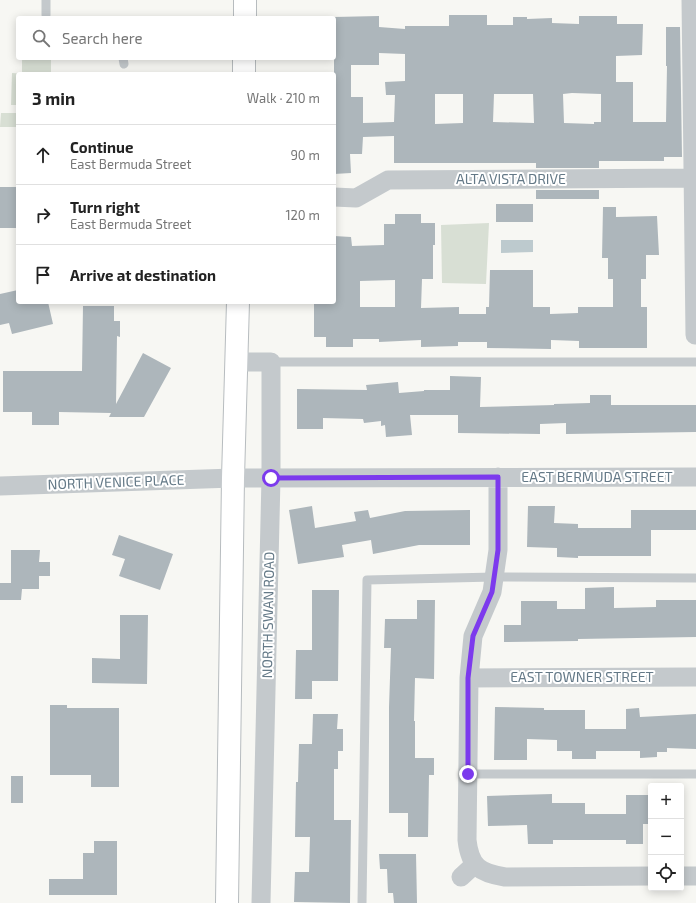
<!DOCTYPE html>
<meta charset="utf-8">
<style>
:root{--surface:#fff;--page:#f6f6f6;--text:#222;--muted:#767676;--line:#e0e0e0}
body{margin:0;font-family:"Exo 2",sans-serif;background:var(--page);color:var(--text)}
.controls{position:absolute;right:12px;bottom:12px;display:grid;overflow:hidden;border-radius:4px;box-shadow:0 2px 10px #0003}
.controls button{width:36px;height:36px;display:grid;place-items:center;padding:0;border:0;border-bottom:1px solid var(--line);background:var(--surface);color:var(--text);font:20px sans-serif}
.stop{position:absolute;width:12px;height:12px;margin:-9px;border:3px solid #7c3aed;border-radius:50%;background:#fff}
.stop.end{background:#7c3aed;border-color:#fff;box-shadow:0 1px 4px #0008}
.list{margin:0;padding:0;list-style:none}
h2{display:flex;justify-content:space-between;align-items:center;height:52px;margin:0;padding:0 16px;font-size:17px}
h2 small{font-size:13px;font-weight:400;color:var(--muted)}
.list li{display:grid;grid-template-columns:26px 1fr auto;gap:12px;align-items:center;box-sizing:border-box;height:60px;padding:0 16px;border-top:1px solid var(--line)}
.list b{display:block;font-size:15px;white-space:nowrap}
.list p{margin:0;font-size:13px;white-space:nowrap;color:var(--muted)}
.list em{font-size:13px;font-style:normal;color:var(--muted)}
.icon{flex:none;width:22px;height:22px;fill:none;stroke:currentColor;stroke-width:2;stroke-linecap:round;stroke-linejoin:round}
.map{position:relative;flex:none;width:696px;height:903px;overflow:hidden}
.search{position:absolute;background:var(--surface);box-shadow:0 2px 10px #0003;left:16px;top:16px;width:320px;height:44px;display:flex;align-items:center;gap:10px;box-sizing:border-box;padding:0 14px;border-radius:4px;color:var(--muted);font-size:15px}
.panel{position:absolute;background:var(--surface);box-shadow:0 2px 10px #0003;left:16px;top:72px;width:320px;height:232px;border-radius:4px}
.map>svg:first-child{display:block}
</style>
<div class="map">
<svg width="696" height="903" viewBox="0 0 696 903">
<rect width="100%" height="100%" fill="#f7f7f3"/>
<path fill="#d8dfd4" d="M22 58H51V72H22Z
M12 73 27 74H18V105H11Z
M1 113H18V127H0Z
M489 223 486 284 442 283 441 225Z"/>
<path fill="#bdcace" d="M501 240H533V252L501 253Z"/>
<path fill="#adb6bb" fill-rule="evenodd" d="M449 15H487V25H513V17H527V19L552 18V23L579 24V16H617V24H643L642 55 616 56V82H633V122H666L667 66H666V27H680L682 157H664V161H599V168H536V163H394V136L363 137 362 154H350L351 173 334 174V17L379 16V27L405 29V26H449ZM379 53 405 54V81L385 82 386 95H395L394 122 363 123V97H351V65H379ZM572 93 601 94V122H594V124L564 123 563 94ZM435 94H463V123L435 124ZM494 94H533L534 123 493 122Z
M0 187H18V228H0Z
M536 190H599V199H536Z
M496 204H533V222H496Z
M603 207H616V217L657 216 659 255H646V279H641V307H647V348H579V341L551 340V349L487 348V342H458V346L421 347V340L379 342V339H353V347H326V337H314V302H334V236L351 237 352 246 384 245V224H395V214H421V223H435V245H433V279H422L421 308 459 307V314H486V307H489L490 270H533V307H550V314L578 313V307H613V279H608V258H602ZM395 280V307H360V281Z
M18 290V302H48L53 324 12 334 9 323 0 325V294Z
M83 306H114V321H120V337L117 336 116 404 143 353 171 368 144 417H109L111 413 59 412V425H32V412H3V371H82Z
M450 376 481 377 480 407 554 405V404L590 403V395H611V405H696V432L566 434V423L540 424V434L458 433V415H410L412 435 386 437 385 425 381 426V421L364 423 363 419 323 418V429H297V389L367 390 366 385 398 382 399 393 424 391V390H450Z
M312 506 315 528 356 521 354 512 368 510 370 518 405 511 470 510V545H419L373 554 371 540 342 545 344 557 298 564 289 510Z
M528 506H555L554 523 578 524V528H631V510H696V530H651V556H578V558L557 557V548L527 547Z
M119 535 173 554 160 590 119 576 125 559 112 555Z
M11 550H40L39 562H50V576H39V589H22L21 600H0V583H11Z
M614 587V608L656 607V600H696V637L578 639V641L504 642V625H521V601H557V609H585V588Z
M312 590H339L338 681H312V699H295L296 650H312Z
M417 600H435L434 679 415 678 414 721H415V758H434V775H429L428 837H408V813H389V707L391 648H384L385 619H417Z
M120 615H148L147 684 92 683V658L120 659Z
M50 705H67V708H119V787H91V775H50Z
M495 707 544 708V710H585V729H626V709L639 708 640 717 696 714V749L667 748V752H657V757L640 758V751H596V759H572V751H557V740L527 739V760H494Z
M313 714H338L337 729H343V751H338V769H334V820H351L350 903 294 902 295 872H309L310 837H295L296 782H298L299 744H312Z
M11 776H23V803H11Z
M552 794V803H585V814H626V795H651V824H643V844H626V840H553V844H528L527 825 488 826 487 796Z
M94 841H117V895H49V879H83V853H94Z
M379 854H416L417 903H394L393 893H388L387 869H380Z"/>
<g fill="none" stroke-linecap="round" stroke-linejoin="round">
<g stroke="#b7bcbf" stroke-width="24">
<path id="primary" d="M245 18V0
M244 74V58
M227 903 233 478 238 302"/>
</g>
<path stroke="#c4c9cc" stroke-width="9" d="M46 15V0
M123 58 124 64
M271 362H696
M468 774H696
M362 903 367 580 494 577 696 578"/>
<path stroke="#c4c9cc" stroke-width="19" d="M691 0 695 335
M334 197 356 198 388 180 693 178
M236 362H271V478L261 903
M498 477V550L492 592 473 636 469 678 467 840C470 867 480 873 505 877L651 876
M0 486 233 478 696 477
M469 678 696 677
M681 876H696
M461 877 474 865"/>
<use href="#primary" stroke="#fff" stroke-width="22"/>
</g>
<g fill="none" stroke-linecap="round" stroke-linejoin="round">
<path stroke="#7c3aed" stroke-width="5" d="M271 478 498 477V550L492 592 473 636 468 678V774"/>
</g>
<g text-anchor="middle" stroke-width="4" stroke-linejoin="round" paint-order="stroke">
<g font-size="14" fill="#647987" stroke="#fff">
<text x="511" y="184">ALTA VISTA DRIVE</text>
<text x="597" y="482">EAST BERMUDA STREET</text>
<text transform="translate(116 482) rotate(-2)" y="5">NORTH VENICE PLACE</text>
<text transform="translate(268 615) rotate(-89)" y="5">NORTH SWAN ROAD</text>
<text x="582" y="682">EAST TOWNER STREET</text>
</g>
</g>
</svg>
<div class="controls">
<button>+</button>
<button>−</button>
<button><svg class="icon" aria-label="locate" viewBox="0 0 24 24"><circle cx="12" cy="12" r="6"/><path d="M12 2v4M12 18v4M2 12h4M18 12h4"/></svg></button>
</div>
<div class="stop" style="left:271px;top:478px"></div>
<div class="stop end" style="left:468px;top:774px"></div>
<div class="search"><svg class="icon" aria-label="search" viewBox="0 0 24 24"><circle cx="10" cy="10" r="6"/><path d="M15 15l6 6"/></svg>Search here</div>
<section class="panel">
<h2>3 min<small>Walk · 210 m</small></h2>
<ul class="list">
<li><svg class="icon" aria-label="ahead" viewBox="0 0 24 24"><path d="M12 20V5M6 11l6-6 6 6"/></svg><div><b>Continue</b><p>East Bermuda Street</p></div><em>90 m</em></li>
<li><svg class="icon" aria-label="right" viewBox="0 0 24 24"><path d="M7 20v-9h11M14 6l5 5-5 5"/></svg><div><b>Turn right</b><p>East Bermuda Street</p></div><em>120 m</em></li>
<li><svg class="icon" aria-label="arrive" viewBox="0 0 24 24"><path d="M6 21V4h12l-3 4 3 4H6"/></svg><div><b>Arrive at destination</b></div></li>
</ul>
</section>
</div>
